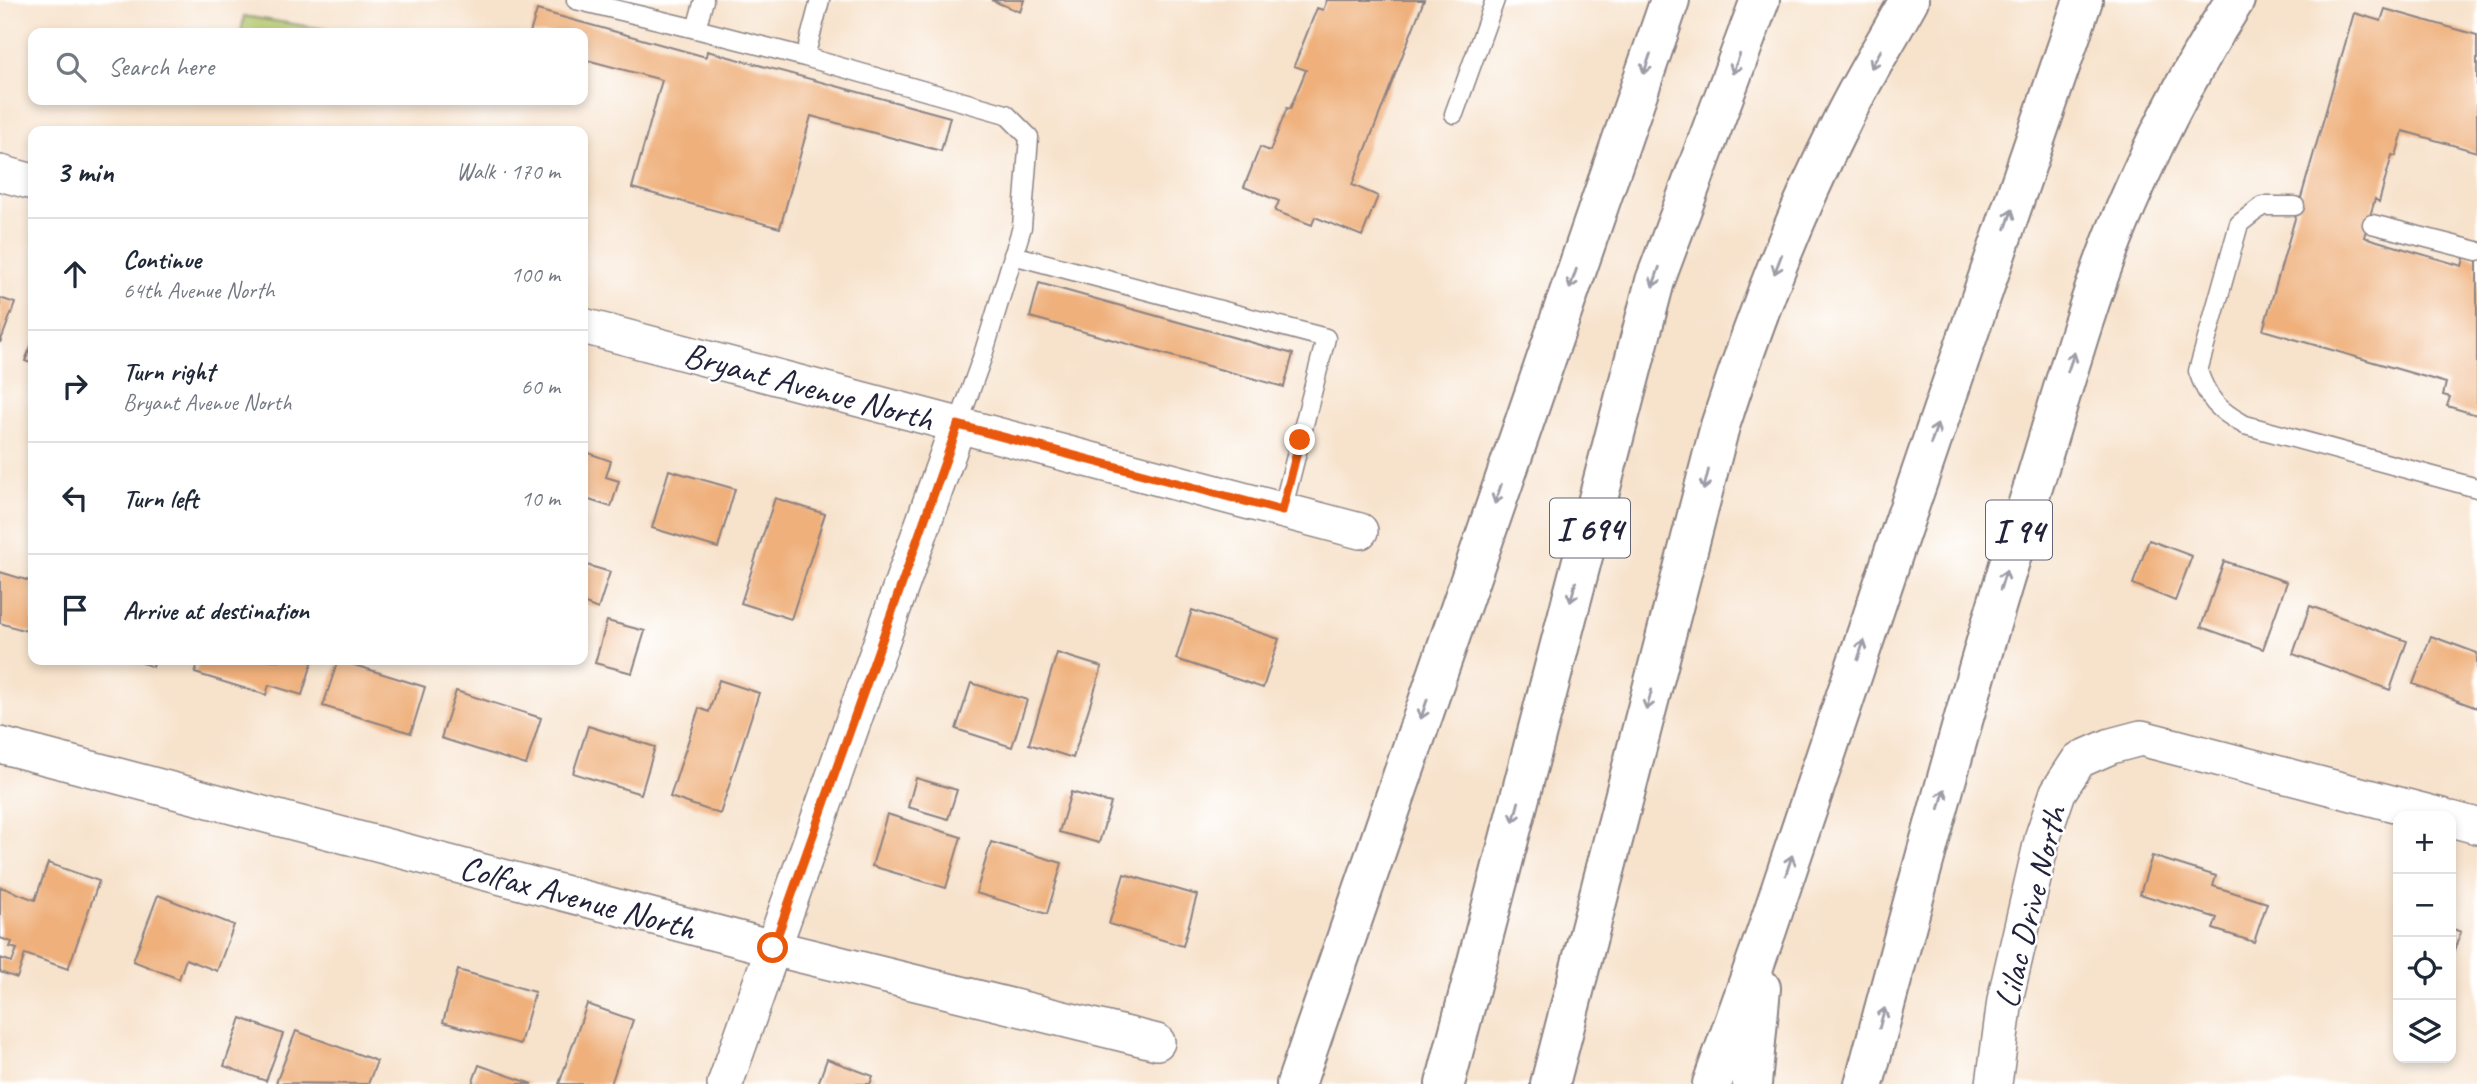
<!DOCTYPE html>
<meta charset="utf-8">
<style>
:root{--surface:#fff;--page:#f2f2f3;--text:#1f2937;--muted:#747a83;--line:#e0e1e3}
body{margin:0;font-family:Caveat,sans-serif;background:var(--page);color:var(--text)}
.controls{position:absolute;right:21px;bottom:21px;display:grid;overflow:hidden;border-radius:14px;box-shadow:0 4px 10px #0003}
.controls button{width:63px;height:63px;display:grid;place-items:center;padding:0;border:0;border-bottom:2px solid var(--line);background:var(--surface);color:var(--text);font:35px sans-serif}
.stop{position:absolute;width:21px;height:21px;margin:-16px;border:5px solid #ea580c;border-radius:50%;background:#fff}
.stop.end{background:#ea580c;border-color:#fff;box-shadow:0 2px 7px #0008}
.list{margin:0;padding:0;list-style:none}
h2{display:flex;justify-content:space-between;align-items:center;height:91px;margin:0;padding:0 28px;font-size:30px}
h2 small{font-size:23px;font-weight:400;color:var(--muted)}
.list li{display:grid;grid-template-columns:46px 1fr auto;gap:21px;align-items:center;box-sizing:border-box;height:112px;padding:0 28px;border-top:2px solid var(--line)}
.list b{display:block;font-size:26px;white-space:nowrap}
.list p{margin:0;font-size:23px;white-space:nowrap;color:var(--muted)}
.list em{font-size:23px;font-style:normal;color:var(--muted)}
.icon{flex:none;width:38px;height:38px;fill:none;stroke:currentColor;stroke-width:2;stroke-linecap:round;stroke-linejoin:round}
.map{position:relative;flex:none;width:2477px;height:1084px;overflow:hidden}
.search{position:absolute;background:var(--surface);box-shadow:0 4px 10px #0003;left:28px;top:28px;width:560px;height:77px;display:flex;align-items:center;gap:18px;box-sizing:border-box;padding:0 24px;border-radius:14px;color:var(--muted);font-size:26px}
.panel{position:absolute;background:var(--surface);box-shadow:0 4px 10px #0003;left:28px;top:126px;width:560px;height:539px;border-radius:14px}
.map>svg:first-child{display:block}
</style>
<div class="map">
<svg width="2477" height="1084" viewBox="0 0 2477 1084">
<rect width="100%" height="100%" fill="#fff"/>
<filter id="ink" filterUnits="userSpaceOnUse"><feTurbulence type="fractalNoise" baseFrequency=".0143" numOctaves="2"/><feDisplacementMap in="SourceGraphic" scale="14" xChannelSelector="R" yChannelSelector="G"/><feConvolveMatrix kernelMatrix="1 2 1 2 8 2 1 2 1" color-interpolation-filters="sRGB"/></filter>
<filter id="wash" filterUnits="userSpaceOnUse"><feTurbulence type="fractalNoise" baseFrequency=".00686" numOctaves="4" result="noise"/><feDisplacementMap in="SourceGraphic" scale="28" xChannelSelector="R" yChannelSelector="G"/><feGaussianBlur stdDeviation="1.57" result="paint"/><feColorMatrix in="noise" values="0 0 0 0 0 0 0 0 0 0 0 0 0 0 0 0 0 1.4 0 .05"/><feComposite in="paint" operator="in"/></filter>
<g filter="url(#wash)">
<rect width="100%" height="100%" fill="#f7e2cb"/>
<path fill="#b1c569" stroke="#6a7452" stroke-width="2" d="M244 16 349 33H241Z"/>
<g id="blocks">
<path fill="#efb07b" d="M991 0H1024L1020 12Z
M1327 0H1424L1352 185 1378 196 1362 236 1315 217 1312 225 1275 211 1279 201 1244 187 1260 147 1270 151 1287 108 1290 109 1306 70 1294 66 1317 8 1323 10Z
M2385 9 2477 35V152L2403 131 2396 156 2392 155 2379 202 2375 199 2364 237 2462 266 2465 255 2477 258V415L2447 406 2450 397 2443 395 2446 383 2263 330 2354 13 2381 21Z
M537 10 706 57 707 51 950 117 941 151 811 116 780 228 632 188 662 80 583 59V33H530Z
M1039 283 1293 354 1284 387 1030 317Z
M0 298 15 303 0 343Z
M33 341V364L25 361Z
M583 451 611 461 606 477 619 481 611 507 583 498Z
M669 470 735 489 718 548 652 528Z
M775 498 825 514 791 619 741 603Z
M2149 540 2192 556 2175 601 2133 584Z
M2224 561 2287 582 2263 649 2201 627Z
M583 564 610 572 598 609 583 603Z
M0 572 33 582V633L0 623Z
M2310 606 2407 641 2390 690 2293 654Z
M1192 610 1279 639 1263 688 1176 659Z
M607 621 645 631 632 673 595 663Z
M2431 636 2477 653V708L2413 684Z
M1057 653 1102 667 1073 758 1029 744Z
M135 660H155L153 667Z
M199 660H313L302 695 269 685 266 695 195 673Z
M338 660 425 687 411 733 323 706Z
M719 680 759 693 720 814 670 797 699 708 709 712Z
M971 683 1027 700 1012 747 956 729Z
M456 691 541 718 526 765 441 738Z
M588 726 655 747 641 794 573 773Z
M916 778 957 790 948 819 908 807Z
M1071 792 1111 803 1099 843 1059 832Z
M887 814 961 837 946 888 872 866Z
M991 842 1062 863 1047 914 976 893Z
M2152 856 2216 876 2213 886 2267 903 2254 942 2213 929 2217 918 2140 894Z
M48 863 99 881 68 969 25 954 17 978 0 972V958L12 962 17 949 10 947 12 942 0 938V889L1 887 35 900Z
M1124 874 1197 895 1183 946 1109 924Z
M158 895 234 925 217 971 186 959 179 979 133 961Z
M2451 928 2461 932 2451 958Z
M458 970 535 992 520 1044 443 1022Z
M587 1004 633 1020 611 1084H559Z
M241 1018 283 1034 266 1081 224 1066Z
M296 1031 377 1061 368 1084 276 1083Z
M827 1059 873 1076 870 1084H818Z
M479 1065 532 1084H472Z"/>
</g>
</g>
<g filter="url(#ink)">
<use href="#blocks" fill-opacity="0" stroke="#8c8283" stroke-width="2"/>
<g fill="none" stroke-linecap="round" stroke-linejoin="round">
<g stroke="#8c8283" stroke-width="21">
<path id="service" d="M576 0 696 29
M704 0 696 29 805 57 820 0
M805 57 1006 114 1029 137 1022 227 982 358 958 425
M1454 114 1495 0
M2295 206H2262L2239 224 2198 371C2208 400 2218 410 2245 425L2477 488
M2372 224 2477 251
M1013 255 1326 338 1282 511"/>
</g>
<g stroke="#8c8283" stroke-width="38">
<path id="minor" d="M0 173 33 182
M583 326 1360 531
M0 745 773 948 1157 1042
M2451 819 2477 826
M725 1084 958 425
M1994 1084 2005 1000 2043 836 2058 792 2079 760 2111 746 2141 738 2441 816"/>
</g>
<g stroke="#8c8283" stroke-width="42">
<path id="motorway" d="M1296 1084 1670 0
M1445 1084 1655 281 1760 0
M1550 1084 1720 426C1753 324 1791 223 1839 127 1860 83 1886 42 1909 0
M1712 1084 1767 930 1901 531 2083 0
M1752 1084 1761 988
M1864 1084C1918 883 1971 682 2034 484 2060 401 2082 317 2114 236 2147 154 2187 75 2235 0"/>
</g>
<use href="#service" stroke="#fff" stroke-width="18"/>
<use href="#minor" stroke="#fff" stroke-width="35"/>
<use href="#motorway" stroke="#fff" stroke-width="38"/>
</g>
<defs><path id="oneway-shaft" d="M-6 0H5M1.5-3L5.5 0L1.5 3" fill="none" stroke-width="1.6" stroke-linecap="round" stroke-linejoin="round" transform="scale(1.75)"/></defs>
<g stroke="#9c9ca7">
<use href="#oneway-shaft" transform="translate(1876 59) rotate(119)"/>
<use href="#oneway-shaft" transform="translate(1647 64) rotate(109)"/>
<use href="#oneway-shaft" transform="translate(1736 64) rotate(111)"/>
<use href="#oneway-shaft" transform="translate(2009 219) rotate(-71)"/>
<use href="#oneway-shaft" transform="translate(1778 264) rotate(111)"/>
<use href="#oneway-shaft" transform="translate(1656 277) rotate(109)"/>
<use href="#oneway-shaft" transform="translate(1573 279) rotate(109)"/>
<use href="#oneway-shaft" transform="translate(2071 362) rotate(-71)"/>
<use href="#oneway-shaft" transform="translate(1934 434) rotate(-71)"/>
<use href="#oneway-shaft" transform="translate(1706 480) rotate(104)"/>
<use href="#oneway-shaft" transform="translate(1498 494) rotate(109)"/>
<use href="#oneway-shaft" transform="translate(2003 580) rotate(-73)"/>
<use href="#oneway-shaft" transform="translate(1573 592) rotate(105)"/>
<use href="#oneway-shaft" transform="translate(1861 650) rotate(-72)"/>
<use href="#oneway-shaft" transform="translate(1649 700) rotate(105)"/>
<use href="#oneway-shaft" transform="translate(1424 709) rotate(109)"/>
<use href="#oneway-shaft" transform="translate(1942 799) rotate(-75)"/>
<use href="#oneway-shaft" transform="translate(1516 812) rotate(105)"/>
<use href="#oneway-shaft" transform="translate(1789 865) rotate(-72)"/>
<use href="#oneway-shaft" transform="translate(1882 1018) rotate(-75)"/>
</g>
</g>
<g fill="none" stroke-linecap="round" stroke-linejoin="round" filter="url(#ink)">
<path stroke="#ea580c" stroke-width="9" d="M773 948 958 425 1282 511 1300 440"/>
</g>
<g text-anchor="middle" stroke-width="5" stroke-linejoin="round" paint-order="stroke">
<g fill="#fff" stroke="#646476" stroke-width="2">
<rect x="1550" y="498.5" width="80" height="59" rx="5"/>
<rect x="1986" y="500.5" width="66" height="59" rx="5"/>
</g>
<g font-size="33" font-weight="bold" fill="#22223b">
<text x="1590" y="540">I 694</text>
<text x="2019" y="542">I 94</text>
</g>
<g font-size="35" fill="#22223b" stroke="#fff">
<text transform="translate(809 386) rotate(15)" y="12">Bryant Avenue North</text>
<text transform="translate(578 897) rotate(15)" y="12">Colfax Avenue North</text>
<text transform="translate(2030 907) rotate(-76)" y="12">Lilac Drive North</text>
</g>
</g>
</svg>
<div class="controls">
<button>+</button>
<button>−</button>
<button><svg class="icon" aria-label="locate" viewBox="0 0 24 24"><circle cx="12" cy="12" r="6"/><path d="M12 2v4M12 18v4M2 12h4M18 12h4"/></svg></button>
<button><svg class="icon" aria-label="layers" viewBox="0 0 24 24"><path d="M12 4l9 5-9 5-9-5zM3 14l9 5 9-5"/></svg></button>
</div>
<div class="stop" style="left:773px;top:948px"></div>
<div class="stop end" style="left:1300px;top:440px"></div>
<div class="search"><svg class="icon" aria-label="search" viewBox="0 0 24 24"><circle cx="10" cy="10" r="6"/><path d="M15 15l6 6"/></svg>Search here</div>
<section class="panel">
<h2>3 min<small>Walk · 170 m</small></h2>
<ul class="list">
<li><svg class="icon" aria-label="ahead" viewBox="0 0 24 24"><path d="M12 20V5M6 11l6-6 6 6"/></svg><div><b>Continue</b><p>64th Avenue North</p></div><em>100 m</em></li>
<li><svg class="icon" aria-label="right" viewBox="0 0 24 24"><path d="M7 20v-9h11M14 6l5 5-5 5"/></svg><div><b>Turn right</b><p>Bryant Avenue North</p></div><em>60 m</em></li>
<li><svg class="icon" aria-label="left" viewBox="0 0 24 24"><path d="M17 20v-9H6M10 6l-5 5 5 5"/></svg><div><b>Turn left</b></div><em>10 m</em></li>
<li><svg class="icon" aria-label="arrive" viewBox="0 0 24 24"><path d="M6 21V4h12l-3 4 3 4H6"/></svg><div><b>Arrive at destination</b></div></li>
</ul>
</section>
</div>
